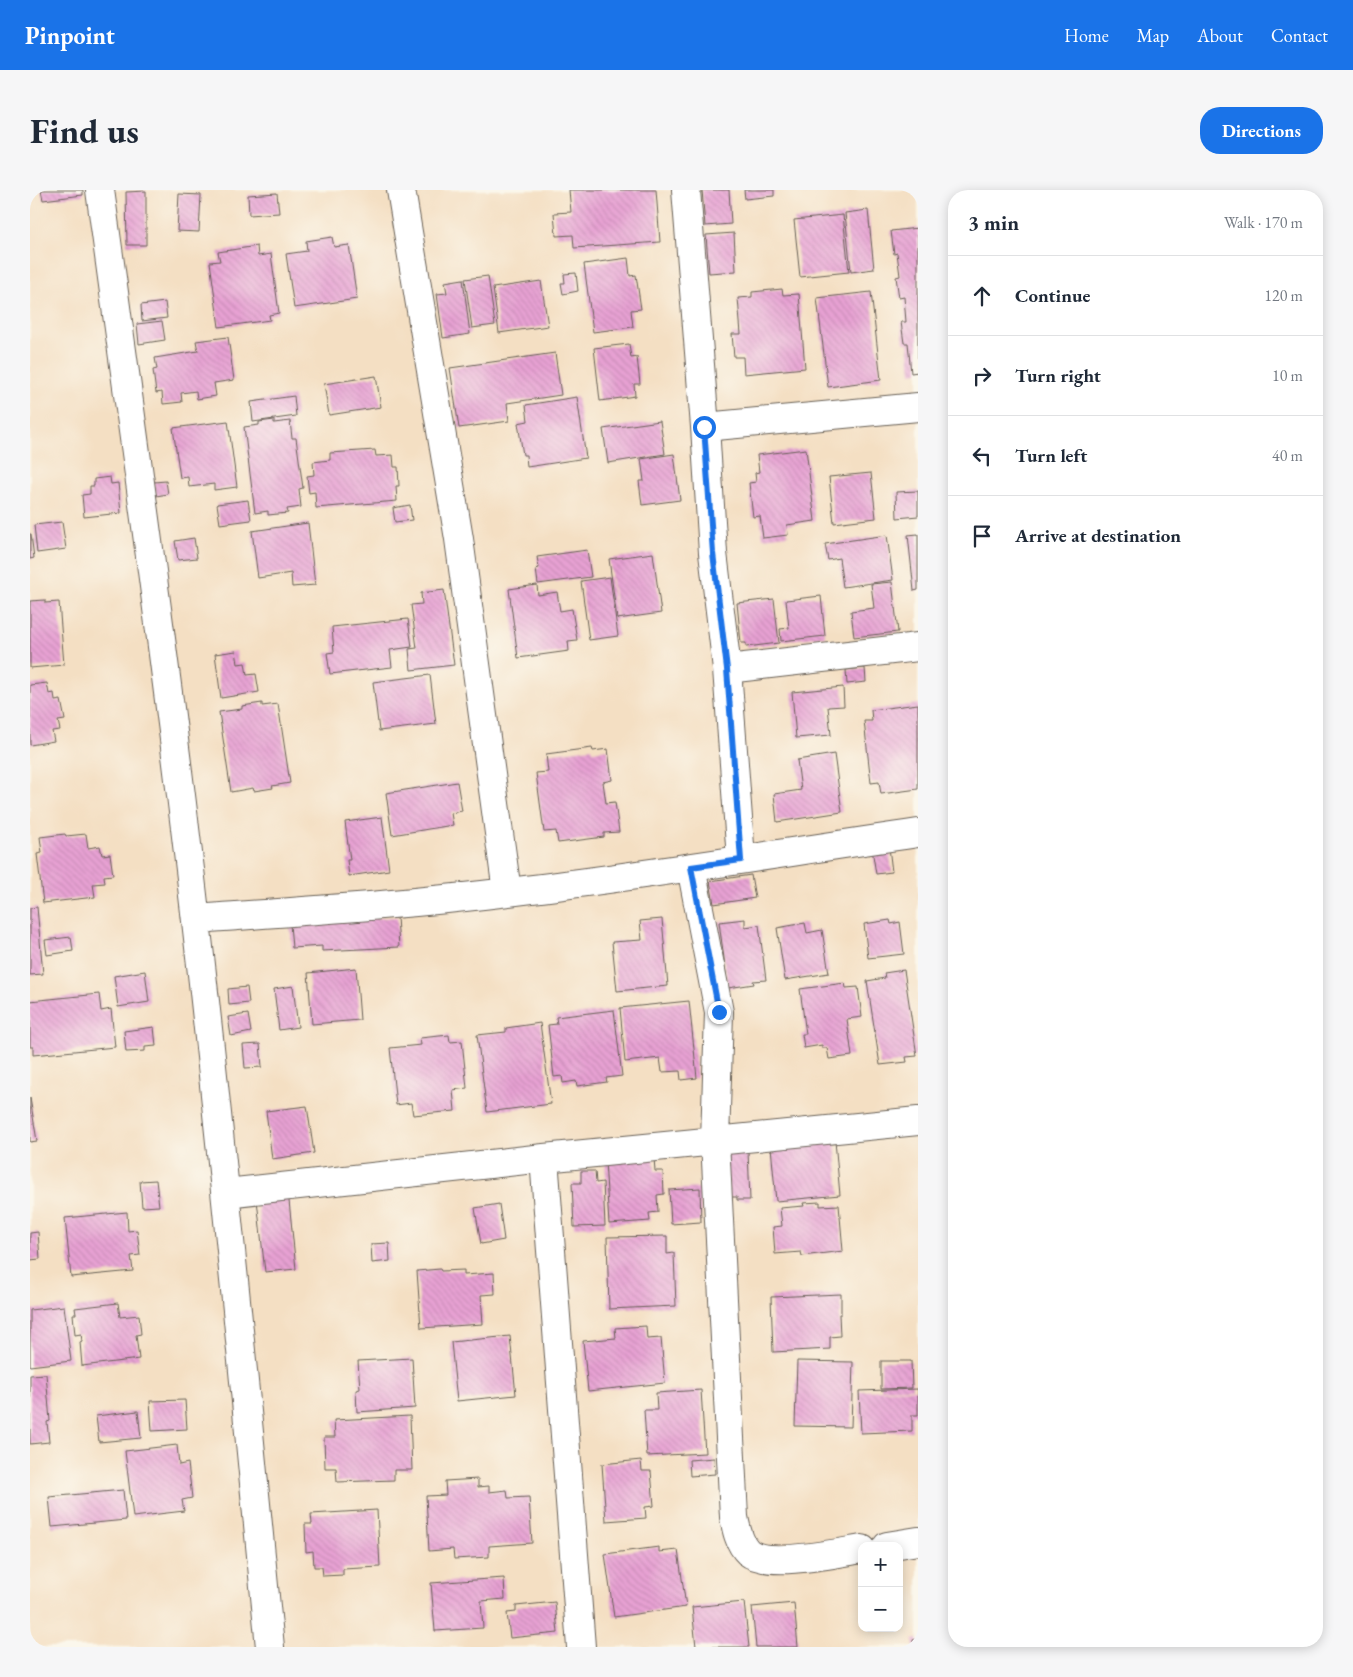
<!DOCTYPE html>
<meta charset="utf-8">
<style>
:root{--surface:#fff;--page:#f6f6f7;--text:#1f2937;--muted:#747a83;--line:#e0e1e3;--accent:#1a73e8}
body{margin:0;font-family:"EB Garamond",serif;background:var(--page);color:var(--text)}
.controls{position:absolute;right:15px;bottom:15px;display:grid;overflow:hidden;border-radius:10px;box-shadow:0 2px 12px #0003}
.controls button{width:45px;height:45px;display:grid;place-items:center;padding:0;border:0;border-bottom:1px solid var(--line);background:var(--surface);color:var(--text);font:25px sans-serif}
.stop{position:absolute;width:15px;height:15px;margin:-11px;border:4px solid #1a73e8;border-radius:50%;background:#fff}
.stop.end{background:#1a73e8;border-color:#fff;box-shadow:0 1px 5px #0008}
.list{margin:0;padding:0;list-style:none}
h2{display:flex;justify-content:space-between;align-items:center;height:65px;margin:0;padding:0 20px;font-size:21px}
h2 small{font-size:16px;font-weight:400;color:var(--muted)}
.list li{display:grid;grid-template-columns:32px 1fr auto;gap:15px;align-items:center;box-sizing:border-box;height:80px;padding:0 20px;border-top:1px solid var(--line)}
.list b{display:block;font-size:19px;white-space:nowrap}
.list em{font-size:16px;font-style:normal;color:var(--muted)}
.icon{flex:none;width:28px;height:28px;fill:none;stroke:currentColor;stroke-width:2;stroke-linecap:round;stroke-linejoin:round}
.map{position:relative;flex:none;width:888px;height:1457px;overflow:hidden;border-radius:20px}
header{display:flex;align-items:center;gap:30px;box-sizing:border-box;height:70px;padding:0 25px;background:var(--accent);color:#fff}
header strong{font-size:24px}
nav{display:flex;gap:28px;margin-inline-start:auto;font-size:18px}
.intro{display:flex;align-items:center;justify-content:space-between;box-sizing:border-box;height:120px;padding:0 30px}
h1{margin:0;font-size:35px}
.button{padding:12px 22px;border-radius:20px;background:var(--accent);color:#fff;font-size:18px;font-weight:700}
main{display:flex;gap:30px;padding:0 30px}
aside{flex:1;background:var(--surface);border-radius:20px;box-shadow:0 2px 12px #0003}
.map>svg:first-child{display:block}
</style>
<header>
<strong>Pinpoint</strong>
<nav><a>Home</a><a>Map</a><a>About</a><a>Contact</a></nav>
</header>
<div class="intro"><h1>Find us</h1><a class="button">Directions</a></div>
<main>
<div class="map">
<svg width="888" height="1457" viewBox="0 0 888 1457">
<defs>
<pattern id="building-back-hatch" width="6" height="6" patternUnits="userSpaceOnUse" patternTransform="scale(1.25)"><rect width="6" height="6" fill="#e7a1d3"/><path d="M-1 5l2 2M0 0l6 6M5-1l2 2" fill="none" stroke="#c68ab5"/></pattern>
</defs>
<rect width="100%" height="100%" fill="#fbf7ec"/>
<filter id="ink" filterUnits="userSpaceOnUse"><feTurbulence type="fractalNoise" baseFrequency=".02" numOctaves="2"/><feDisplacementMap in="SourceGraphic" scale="10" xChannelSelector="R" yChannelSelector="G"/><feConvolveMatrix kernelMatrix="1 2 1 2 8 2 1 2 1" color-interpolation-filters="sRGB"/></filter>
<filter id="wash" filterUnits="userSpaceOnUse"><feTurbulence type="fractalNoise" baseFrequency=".0096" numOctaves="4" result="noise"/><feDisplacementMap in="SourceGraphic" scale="20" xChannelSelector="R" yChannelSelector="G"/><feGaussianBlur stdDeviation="1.12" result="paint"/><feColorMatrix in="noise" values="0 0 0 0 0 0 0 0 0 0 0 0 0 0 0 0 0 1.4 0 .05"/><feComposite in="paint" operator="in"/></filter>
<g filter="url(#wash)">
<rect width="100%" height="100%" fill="#f4dfc3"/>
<g id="blocks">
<path fill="url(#building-back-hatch)" d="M11 0H53V5L13 10Z
M539 0H626L630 52 544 58 543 45 526 46 524 23 541 22Z
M672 0H699L701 34 675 36Z
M714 0H744V6L715 9Z
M116 1V55H97L96 2Z
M247 3 249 23 219 25 218 5Z
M149 4 171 5 169 42 147 41Z
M838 20 844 79 821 82 815 23Z
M813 25 819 82 770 87 764 30Z
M888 38V182L881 183 878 153H874L871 132H876L874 107 869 108 866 87 870 86 867 63 864 64 861 41Z
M704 43 706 81 679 83 676 45Z
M302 47 304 57 319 55 327 109 264 118 256 64 277 61 276 51Z
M227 56 228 66 241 64 249 123 239 125 240 130 189 137 180 72 190 71 188 62Z
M598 68 600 86 606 85 611 119 601 120 603 137 563 142 554 74Z
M546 83 548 101 533 104 531 93H535L534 84Z
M458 86 465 135 442 138 435 89Z
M433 89 440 144 413 148 407 104 417 103 415 92Z
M511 91 518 136 469 143 463 98Z
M752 99 753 105 769 104 775 178 714 184 713 167H704L702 144H711L708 108 722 107V102Z
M841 102 851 190 798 197 787 108Z
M135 112 137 128 112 131 111 115Z
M132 131 135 150 109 154 107 134Z
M198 147 204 190 184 193 186 206 167 209 166 201 151 203 152 212 133 214 132 202 126 203 123 180 127 179 125 168 168 161 166 151Z
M599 154 601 168 607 167 610 194H604L605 206 570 211 564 158Z
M525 163 531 205 477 213 479 231 429 238 420 178Z
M346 186 351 217 299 225 294 194Z
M264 206 266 226 223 232 221 212Z
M547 207 556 268 497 277 496 265H493L488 233 498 231 496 215Z
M244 230V233L260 231 262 248H266L273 298 269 299 271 317 257 319 258 323 238 325V321L225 323 214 237 229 235V232Z
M198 231 207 297 184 300V294L159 297 158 287 150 288 143 238Z
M630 231 635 264 578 273 573 239Z
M776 259 785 331 757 335 758 345 733 348 730 326 723 327 719 293 726 292 725 283 729 282 727 265Z
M345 260 346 266 363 265 364 277H368L369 296H366L367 311 286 318 285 302 279 303 277 286 284 285 283 272 300 270V263Z
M644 264 650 310 612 315 609 291H614L611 269Z
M841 283 846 328 804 333 799 287Z
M80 287 81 294 88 293 91 323 54 327 52 305 60 304V296H64V289Z
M136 291 138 304 126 306 124 292Z
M888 301V326L867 328 866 302Z
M218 310 221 330 190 334 187 314Z
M380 315 382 330 365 332 363 318Z
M32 332 36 359 7 363 4 335Z
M278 333 285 395 262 397 261 383 228 388 222 341Z
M0 344H1L4 368 0 369Z
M888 344V400L884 401 878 345Z
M857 345 863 390 813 397 809 368 798 370 795 354Z
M164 348 167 368 148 370 145 351Z
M557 360 561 387 508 394 506 379 509 378 507 367Z
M623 363 631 423 587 429 579 369Z
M580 387 588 446 559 450 551 391Z
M862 392 868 442 824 447 821 421 844 418 841 394Z
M507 395 508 405 527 402 530 421 542 419 547 450 538 451 539 461 488 468 479 399Z
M414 400 424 475 381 480 379 459 387 458 381 415 392 414 391 403Z
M791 406 795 446 751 451 750 439 759 438 756 410Z
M744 409 749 453 716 457V453H711L707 413Z
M15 410V413L29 412 34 475 0 478V411Z
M378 429 382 457 360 460 362 477 300 484 297 463 304 462 302 437Z
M206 461 208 474 215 473 217 485 226 484 229 502 191 508 185 464Z
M835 478 836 492 817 494 816 480Z
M400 485 406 534 349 541 343 492Z
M17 493 19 504 24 503 25 511 31 510 35 530 28 531 30 540 22 541 24 551 0 555V495Z
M813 497 814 516 798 517 801 545 766 548 762 502Z
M232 513V516L248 514 260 593 242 596 243 598 224 601 223 598 201 602 189 522 212 519V516Z
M888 514V599L851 604 849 592 841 593 834 531H842L841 520Z
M562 558 563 561 578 559 582 590 573 592 576 613 585 612 589 642 574 643V647L528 653 526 641 514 642 506 583 518 582 516 564Z
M804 564 812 622 747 632 744 604 771 600 767 570Z
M427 592 432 621 421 623 423 635 362 645 356 603Z
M352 627 359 680 319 686 317 670H320L315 632Z
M35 644 36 646 56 644 58 658 70 656 72 665 80 664 83 685 74 686 75 693 63 694 65 707 13 713 7 664 12 663 10 647Z
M859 657 862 682 846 684 842 659Z
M721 685 725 708 684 714 680 691Z
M7 717 13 784 0 785V718Z
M367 727 369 757 292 761V756L262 758 260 734Z
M632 729 638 796 587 801 582 752 612 750 610 731Z
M715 729V737L729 735 736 790 723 791 724 794 698 798 689 732Z
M860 730 861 734 870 732 874 764 838 768 834 734Z
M775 733 777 743 792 740 799 783 755 790 747 738Z
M41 747 43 761 17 765 15 750Z
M326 778 330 830 282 834 278 783Z
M874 780 887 866 876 867 877 872 850 875 837 791 855 788 854 783Z
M115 781 119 812 88 817 84 786Z
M815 793 816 798 828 797 832 827 817 829 822 866 799 869 797 858H792V855L774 858 772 844H776L770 799Z
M263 796 268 837 249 840 244 799Z
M217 797 219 813 199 815 198 799Z
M69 804 71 821 81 819 85 857 3 865V857H0V811Z
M659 811 667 888 651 890 650 881 632 882 630 868 595 872 590 818Z
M584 820 592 886 576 888 577 892 547 896 546 891 533 893 532 886 524 887 518 835 527 834 526 827Z
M218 824 221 842 201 846 198 827Z
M510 833 521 914 457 922 447 845 476 842V838Z
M124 837 126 856 115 857V861L96 862 94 841Z
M419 845 420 852 432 851 437 898 423 900 425 921 383 925 381 913 366 915 360 858 391 855 390 848Z
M230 854 232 877 215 878 213 855Z
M0 908 7 951 0 952Z
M277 916 284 963 242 969 236 921Z
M805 951 810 1005 746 1011 741 957Z
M718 961 720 1010H707V1007H697L695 962Z
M624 968 625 981H633L634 1004 627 1005 628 1022 619 1023 620 1031 579 1034 575 971Z
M551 981H565L566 993 573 992 575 1036 544 1037 542 993H551Z
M126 990 129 1016 112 1017 110 991Z
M670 998 671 1032 641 1034 639 1000Z
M258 1001 266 1079 235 1082 227 1010Z
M790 1012V1016L809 1015 813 1061 772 1066 771 1062 745 1064 743 1037 752 1036 750 1018 774 1016 773 1013Z
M469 1014 474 1050 451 1054 445 1018Z
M97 1022 98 1041 107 1040 110 1065 101 1066 103 1081 41 1087 35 1028Z
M8 1042 10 1069 0 1070V1043Z
M637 1046V1064L644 1063 646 1116 579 1119 577 1047Z
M359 1053 360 1071 342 1073 341 1054Z
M410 1079 411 1081 434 1080V1085L464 1083 465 1104 451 1105 453 1134 391 1138 387 1081Z
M811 1104V1124H809L810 1146 800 1147V1159L743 1162 741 1107Z
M88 1113 90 1127 109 1125 111 1144 106 1145 109 1169 52 1176 50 1152 52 1151 51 1144 45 1145 43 1124H46L45 1118Z
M34 1116 41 1171 0 1176V1120Z
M616 1136 617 1149 631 1148 635 1193 558 1201 553 1151 586 1148 585 1138Z
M480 1146 486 1205 427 1211 421 1152Z
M382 1168 385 1218 327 1222 326 1200 330 1199 328 1171Z
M767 1171 823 1172 821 1237 765 1236Z
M851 1171H881L882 1198 851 1199Z
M16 1184 20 1231 17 1232 19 1252 0 1254V1185Z
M888 1199V1225H882V1241L831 1243 829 1201Z
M671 1200 675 1263 617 1266 614 1220H627L626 1203Z
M155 1210 157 1239 122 1241 120 1211Z
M108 1221 111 1248 69 1252 66 1226Z
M380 1226 382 1280H364V1290L307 1292 306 1278H295L294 1247H305L304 1230Z
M147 1255 149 1275 158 1273 162 1308 152 1310 154 1321 103 1327 95 1261Z
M684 1268 685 1284 660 1286 659 1270Z
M611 1270 612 1281H621L624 1316 615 1317 616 1328 576 1331 572 1274Z
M448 1289V1297L459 1296V1302L477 1300 478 1308 499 1307 502 1353 459 1356V1367L424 1369 423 1359 399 1361 396 1306 416 1305 415 1291Z
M93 1300 96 1330 22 1337 19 1307Z
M347 1320 350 1377 313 1379V1385L293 1386 292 1377H284L283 1361 276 1362 275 1334H282L281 1324Z
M629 1357V1362L648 1360 656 1417 584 1427 575 1364Z
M474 1388 475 1409 451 1411 453 1438 405 1441 401 1393Z
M525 1412 528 1443 480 1448 477 1423 486 1422V1416Z
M714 1412 719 1457H666L662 1417Z
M764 1413 768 1457H726L722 1417Z
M888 1449V1457H884L883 1450Z"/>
</g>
</g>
<g filter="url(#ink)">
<use href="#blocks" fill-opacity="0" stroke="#686056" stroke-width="1"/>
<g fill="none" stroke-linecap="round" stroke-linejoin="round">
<g stroke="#686056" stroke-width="30">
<path id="minor" d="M70 0C103 243 138 487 166 731 194 973 216 1215 240 1457
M371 0 429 349 477 702
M656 0 675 237 683 363 697 479 711 669
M675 237 888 217
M697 479 888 457
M661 677 689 822 685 951 704 1327C706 1338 709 1354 718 1362 737 1378 807 1363 832 1359
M166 729C270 721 374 715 478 702 615 686 751 663 888 643
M514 968 551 1457
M196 1003 514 968 888 931
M857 1356 888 1351"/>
</g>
<use href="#minor" stroke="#fff" stroke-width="28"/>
</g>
</g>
<g fill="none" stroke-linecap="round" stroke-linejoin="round" filter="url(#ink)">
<path stroke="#1a73e8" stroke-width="6" d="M674 237 683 363 697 479 711 670 661 677 689 822"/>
</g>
</svg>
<div class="controls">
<button>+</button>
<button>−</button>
</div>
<div class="stop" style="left:674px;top:237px"></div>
<div class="stop end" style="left:689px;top:822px"></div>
</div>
<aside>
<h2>3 min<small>Walk · 170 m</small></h2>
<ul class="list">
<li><svg class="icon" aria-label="ahead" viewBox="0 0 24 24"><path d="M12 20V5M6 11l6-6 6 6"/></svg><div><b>Continue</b></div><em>120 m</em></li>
<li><svg class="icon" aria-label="right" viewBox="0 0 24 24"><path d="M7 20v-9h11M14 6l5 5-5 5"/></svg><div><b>Turn right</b></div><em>10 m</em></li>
<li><svg class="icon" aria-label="left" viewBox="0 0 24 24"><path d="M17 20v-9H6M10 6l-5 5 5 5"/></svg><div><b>Turn left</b></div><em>40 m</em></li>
<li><svg class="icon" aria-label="arrive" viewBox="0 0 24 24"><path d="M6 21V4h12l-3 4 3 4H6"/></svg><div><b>Arrive at destination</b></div></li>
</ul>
</aside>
</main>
